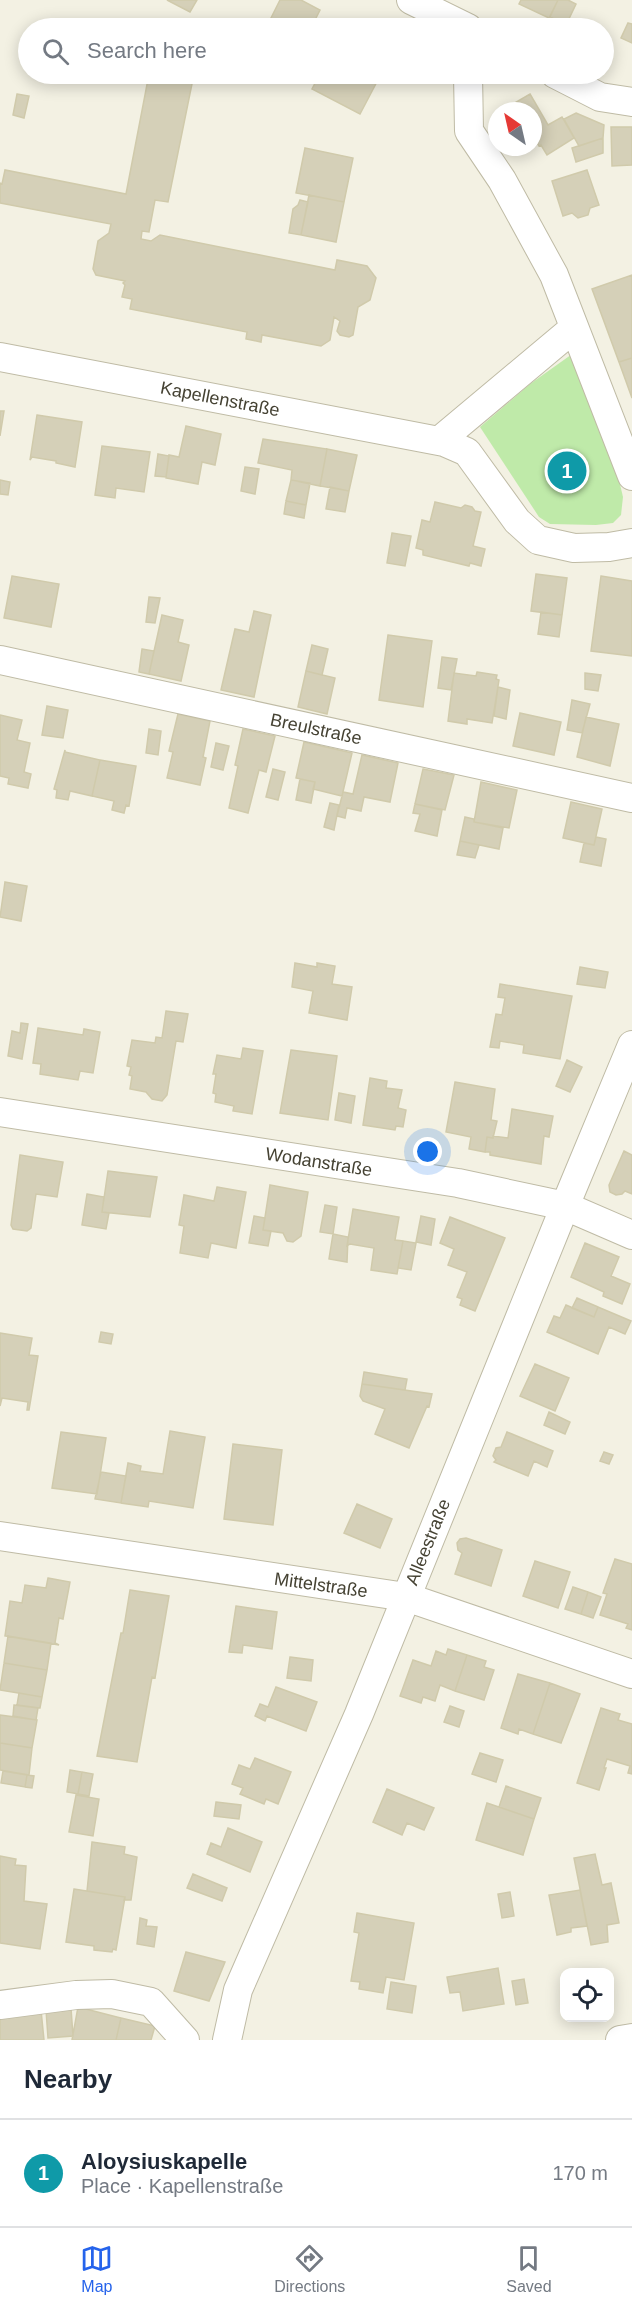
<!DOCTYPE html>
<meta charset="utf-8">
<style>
:root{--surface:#fff;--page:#f2f2f3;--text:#1f2937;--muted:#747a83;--line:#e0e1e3;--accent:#2563eb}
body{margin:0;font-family:Arial,sans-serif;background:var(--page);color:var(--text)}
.controls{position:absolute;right:18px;bottom:18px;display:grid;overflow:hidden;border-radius:12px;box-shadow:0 3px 15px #0003}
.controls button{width:54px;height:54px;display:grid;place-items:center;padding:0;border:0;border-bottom:2px solid var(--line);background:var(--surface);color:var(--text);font:30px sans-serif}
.compass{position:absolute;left:488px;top:102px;width:54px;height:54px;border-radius:50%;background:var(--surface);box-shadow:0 3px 15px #0003;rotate:326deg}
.you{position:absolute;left:428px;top:1152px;width:21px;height:21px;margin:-15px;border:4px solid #fff;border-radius:50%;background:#1a73e8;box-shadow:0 0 0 9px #1a73e833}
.badge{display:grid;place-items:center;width:39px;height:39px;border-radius:50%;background:var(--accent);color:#fff;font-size:20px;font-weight:700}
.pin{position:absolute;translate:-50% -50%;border:3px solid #fff;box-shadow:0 2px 6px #0006}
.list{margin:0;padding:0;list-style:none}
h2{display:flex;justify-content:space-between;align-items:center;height:78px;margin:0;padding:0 24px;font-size:26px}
h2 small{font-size:20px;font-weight:400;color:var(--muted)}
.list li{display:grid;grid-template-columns:39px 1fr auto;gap:18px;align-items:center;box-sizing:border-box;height:108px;padding:0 24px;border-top:2px solid var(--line)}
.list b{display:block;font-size:22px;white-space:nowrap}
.list p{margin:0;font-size:20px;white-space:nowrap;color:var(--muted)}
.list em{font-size:20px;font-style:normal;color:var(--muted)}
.icon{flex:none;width:33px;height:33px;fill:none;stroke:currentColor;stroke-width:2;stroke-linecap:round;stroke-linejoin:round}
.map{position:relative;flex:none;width:632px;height:2040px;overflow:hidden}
.search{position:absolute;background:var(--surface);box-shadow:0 3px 15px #0003;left:18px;right:18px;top:18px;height:66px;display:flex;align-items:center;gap:15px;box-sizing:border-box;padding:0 21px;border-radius:33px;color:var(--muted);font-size:22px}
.sheet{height:186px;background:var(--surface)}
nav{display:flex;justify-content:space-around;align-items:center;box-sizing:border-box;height:84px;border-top:2px solid var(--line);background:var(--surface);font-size:16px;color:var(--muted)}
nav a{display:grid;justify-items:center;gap:3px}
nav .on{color:var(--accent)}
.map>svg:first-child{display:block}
</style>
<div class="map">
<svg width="632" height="2040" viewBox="0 0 632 2040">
<rect width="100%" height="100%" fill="#f3f1e3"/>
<path fill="#bfeaa9" d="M575 352 614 459 623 497 621 515 613 523 596 525 550 524 539 517 480 427 530 384Z"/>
<path fill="#d5d0b8" stroke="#d0caab" stroke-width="1.5" d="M167 0H197L190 12Z
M280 0H301L320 10 311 28H266Z
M521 0H558L549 18 519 4Z
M558 0H568L576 4 566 25 550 17Z
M628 23 632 24V43L621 38Z
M149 74H194L168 202 155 200 149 232 142 231 141 239 151 241 160 235 335 270 337 260 367 266 376 278 370 300 358 307 353 335 349 337 340 335 337 331 340 321 334 317 330 340 321 346 262 335 261 342 246 339 247 332 130 309 132 299 122 297 125 285 123 283 125 281 96 275 93 269 98 241 109 233 111 224 0 203V183L2 184 5 170 126 194Z
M320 74H381L360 114 312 89Z
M17 94 29 96 24 118 13 115Z
M530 94 548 125 562 117 574 138 547 155 541 145 539 146 536 141 533 142V111H501Z
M576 113 604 125 603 138 579 146 564 119Z
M611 127H632V165L612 166Z
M603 138V153L576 162 572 148Z
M305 148 353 158 344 202 296 193Z
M587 170 599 205 590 208 588 215 578 218 572 213 563 216 552 181Z
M309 195 344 202 336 242 301 235Z
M300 200 308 202 301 235 289 233 293 209 298 205Z
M632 275V358L619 362 592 289Z
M632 358V398L619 362Z
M0 411H4L0 436Z
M37 415 82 422 75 467 56 463V461L32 457 30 460Z
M186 426 221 434 215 465 202 462 198 484 166 478 169 455 179 457Z
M263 439 327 449 320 486 291 480 292 470 258 463Z
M102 446 150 452 144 492 116 488 115 498 95 495Z
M327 449 357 455 349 491 320 486Z
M158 454 169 456 166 477 155 476Z
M554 471a13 13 0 1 1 26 0a13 13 0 1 1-26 0Z
M245 467 259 469 255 494 241 491Z
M0 480 10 482 8 495 0 494Z
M291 480 310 483 306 505 286 501Z
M330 487 349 491 345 512 326 509Z
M286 501 306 505 304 518 284 514Z
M435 502 461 508 465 505 472 507 475 511 481 512 473 546 485 549 481 566 470 563 469 566 423 555V550L416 548 422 520 430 522Z
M392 533 411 536 405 566 387 563Z
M536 574 567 578 562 615 531 611Z
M12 576 59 584 51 627 4 618Z
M601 576 632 581V656L591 651Z
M149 597 160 598 155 623 146 622Z
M254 611 271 615 254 697 221 690 235 629 249 632Z
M541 612 562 615 559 637 538 634Z
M162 615 183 620 178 642 189 645 181 681 149 674Z
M388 635 432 641 423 707 379 700Z
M312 645 328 649 322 675 306 671Z
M142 649 154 651 149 674 139 672Z
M442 657 457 659 451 690 438 688Z
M306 671 335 678 327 714 298 707Z
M477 672 497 675 496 679 499 680 492 723 467 719V724L448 721 454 673 476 676Z
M585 673 601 675 598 691 585 689Z
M498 687 510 690 506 719 494 716Z
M572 700 590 704 582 733 567 730Z
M47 706 68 710 63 738 42 735Z
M520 713 561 722 554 755 513 746Z
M178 714 210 721 203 757 206 758 200 785 167 778 173 752 169 751Z
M0 715 22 720 17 740 30 743 24 772 31 774 28 788 8 784 9 778 0 776Z
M586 717 619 724 610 766 577 757Z
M149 729 161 731 158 755 146 753Z
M243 729 275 736 266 772 259 770 248 813 229 808 238 766 235 765Z
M304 742 352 753 342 796 313 789 315 782 296 778Z
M216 743 229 746 223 770 211 767Z
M65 750V752L100 760 92 796 70 791 68 800 56 798 57 790 54 789Z
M362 755 398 763 390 802 364 797 361 811 347 808 345 818 337 816 343 792 353 794Z
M100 760 136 766 129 806 126 805 124 813 112 810 114 801 92 796Z
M273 769 285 772 278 800 266 797Z
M423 769 454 775 445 810 415 804Z
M300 779 315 782 311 803 296 800Z
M481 782 517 790 509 828 474 822Z
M571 802 602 809 594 845 563 838Z
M330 803 339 805 334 830 324 827Z
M415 804 442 810 437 836 415 831 420 814 413 813Z
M465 817 474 819V822L503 828 499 849 460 841Z
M596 837 606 839 601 866 580 862 584 843 594 845Z
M460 841 479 845 475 858 457 855Z
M5 882 27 886 21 921 0 917Z
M295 963 317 967V963L335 966 332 984 352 987 347 1020 309 1013 313 991 292 987Z
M580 967 608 972 605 988 577 984Z
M500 984 572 996 560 1059 523 1053 524 1045 500 1041 499 1048 490 1047 496 1014 502 1015 505 998 498 997Z
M166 1011 188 1014 183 1042 176 1041 167 1095 162 1101 152 1099 146 1092 130 1089 132 1076 129 1075 131 1067 127 1066 132 1040 155 1043 156 1037 162 1038Z
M21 1023 28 1024 22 1059 8 1056 12 1031 20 1033Z
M38 1028 83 1035 84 1029 100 1032 93 1073 80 1071 78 1080 40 1074 41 1064 33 1063Z
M243 1048 263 1051 252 1114 233 1111 234 1106 215 1102 216 1094 213 1093 216 1074H213L217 1055 241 1059Z
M291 1050 337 1056 328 1120 280 1113Z
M567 1060 582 1067 570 1092 556 1086Z
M370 1078 387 1081 386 1088 402 1090 398 1108 406 1110 403 1127 396 1126 395 1130 363 1125Z
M455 1082 495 1089 491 1120 497 1121 493 1138 487 1137 485 1152 469 1149 471 1137 446 1132Z
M339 1093 355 1096 351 1123 335 1120Z
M512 1109 553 1116 549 1137 544 1136 541 1164 490 1155V1152H485L487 1137 493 1138V1136L508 1138Z
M624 1151 632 1155V1194L625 1191 622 1194 616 1195 610 1192 609 1185Z
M20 1155 63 1162 57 1197 36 1194 31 1228 27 1231 13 1229 11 1225Z
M108 1171 157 1177 150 1217 102 1212Z
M270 1185 308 1192 301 1236 293 1242 287 1241 283 1233 263 1230Z
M217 1187 246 1192 236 1248 211 1243 208 1258 180 1253 184 1226 179 1225 184 1195 214 1201Z
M87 1194 104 1197 102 1212 109 1213 106 1229 82 1225Z
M325 1205 337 1207 333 1234 320 1232Z
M353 1209 399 1217 395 1240 403 1241 397 1274 371 1270 374 1248 350 1244 347 1246Z
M254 1216 265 1218 263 1230 271 1231 268 1246 249 1243Z
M421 1216 435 1219 431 1245 416 1242Z
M450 1217 505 1238 475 1311 460 1305 462 1299 457 1297 467 1272 448 1265 454 1249 440 1243Z
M333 1234 348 1237 347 1262 329 1259Z
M403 1241 416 1243 411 1270 398 1268Z
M585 1243 619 1257 611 1276 630 1284 622 1304 603 1296 604 1292 571 1277Z
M577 1298 598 1307 594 1317 572 1308Z
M566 1305 594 1317 598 1307 631 1321 625 1334 609 1327 598 1354 547 1332 554 1316 560 1318Z
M101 1332 113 1334 111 1344 99 1342Z
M0 1333 32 1338 29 1355 38 1356 29 1410H27L28 1402 2 1398 0 1406Z
M535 1364 569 1378 555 1411 520 1396Z
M364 1372 407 1379 405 1390 362 1384Z
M362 1384 432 1394 429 1407 427 1406 409 1448 375 1434 385 1409 363 1401 360 1396Z
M549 1412 570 1422 565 1434 544 1425Z
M170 1431 205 1437 193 1508 149 1501 148 1507 121 1503 128 1463 141 1466 140 1471 163 1474Z
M61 1432 106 1438 97 1494 52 1488Z
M507 1432 553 1451 547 1467 534 1461 528 1476 494 1462 496 1460 493 1456 496 1448 501 1447Z
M233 1444 282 1450 273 1525 224 1519Z
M604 1452 613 1455 609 1464 600 1461Z
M101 1472 126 1476 121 1503 95 1499Z
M357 1504 392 1519 380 1548 344 1533Z
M466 1538 502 1550 491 1586 455 1574 462 1553 458 1550 457 1543 460 1539Z
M615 1559 632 1564V1630L626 1628 628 1624 600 1615 607 1594 603 1593Z
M535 1561 570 1572 558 1608 523 1596Z
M48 1578 70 1582 63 1619 59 1618 55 1643 59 1645 5 1636 10 1601 22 1603 25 1585 46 1588Z
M573 1587 588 1592 581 1614 565 1609Z
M130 1590 169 1596 155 1678 152 1677 137 1762 97 1756 121 1633H123Z
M588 1592 601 1597 593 1618 581 1614Z
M236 1606 277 1612 272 1649 243 1645 242 1653 229 1652Z
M8 1636 51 1643 47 1670 4 1663Z
M448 1649 467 1655 455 1691 440 1685 435 1701 423 1697 421 1703 400 1696 413 1660 431 1666 436 1651 446 1655Z
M467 1655 486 1661 484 1667 494 1670 484 1700 455 1691Z
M290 1657 313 1660 311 1681 287 1678Z
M4 1663 47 1670 42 1697 0 1690Z
M518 1674 550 1683 533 1734 519 1729 518 1734 501 1728Z
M550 1683 580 1694 561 1743 533 1734Z
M276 1687 317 1702 306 1731 267 1716 265 1721 255 1716 260 1704 268 1707Z
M19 1693 42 1697 40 1708 17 1705Z
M14 1705 38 1708 36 1720 13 1716Z
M450 1706 464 1711 459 1727 444 1722Z
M601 1708 620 1714 618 1720 632 1724V1774L628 1773 630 1766 607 1759 604 1768H606L599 1790 577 1783Z
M0 1715 37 1720 32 1748 0 1743Z
M0 1743 32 1748 29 1775 0 1770Z
M480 1753 503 1760 496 1782 472 1774Z
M255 1758 291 1772 278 1804 266 1799 264 1804 240 1794 243 1788 232 1784 239 1765 250 1769Z
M70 1770 82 1772 78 1794 67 1792Z
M3 1771 27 1775 25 1787 1 1783Z
M82 1772 93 1774 89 1796 78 1794Z
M27 1775 34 1776 32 1788 25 1787Z
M506 1786 541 1798 534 1819 499 1807Z
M387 1789 434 1808 424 1830 407 1823 402 1835 373 1822Z
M76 1795 99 1799 93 1836 69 1832Z
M216 1802 241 1805 239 1819 214 1816Z
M487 1803 534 1819 523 1855 476 1840Z
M228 1828 262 1842 250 1872 207 1854 211 1843 221 1847Z
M92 1842 125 1847 124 1854 137 1857 131 1900H124L125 1897 87 1891Z
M595 1854 602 1885 611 1883 619 1923 607 1925 608 1942 591 1945 574 1858Z
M0 1856 16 1859 15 1865 26 1866 24 1901 47 1904 40 1949 0 1943Z
M193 1874 227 1888 222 1901 187 1888Z
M74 1889 125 1897 116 1950 113 1949 112 1952 94 1950V1946L66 1942Z
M580 1890 587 1926 571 1928V1932L557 1935 549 1895Z
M510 1892 514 1916 502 1918 498 1894Z
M357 1913 414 1923 404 1980 386 1977 383 1993 359 1989 360 1982 351 1981 359 1933 354 1932Z
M140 1918 147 1920 146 1926 157 1927 154 1947 137 1944Z
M186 1952 225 1962 209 2001 174 1991Z
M498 1968 504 2004 463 2011 460 1992 450 1993 447 1977Z
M524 1979 528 2003 516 2005 512 1981Z
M391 1982 416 1986 412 2013 387 2009Z
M78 2007 121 2018 116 2040H72Z
M71 2008 73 2036 48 2038 46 2010Z
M41 2010 44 2040H0V2018Z
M121 2018 155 2026 151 2040H116Z"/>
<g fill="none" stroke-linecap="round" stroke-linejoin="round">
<g stroke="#bfbba5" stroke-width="30">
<path id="minor" d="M411 0 468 28
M468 74 469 131 502 180 554 275 632 476
M555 74 600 97 632 102
M0 357 444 442 467 452 517 521 538 540 574 548 609 547 632 543
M439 441 574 328
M0 660 632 798
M0 1112 458 1183 565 1206 632 1235
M0 1536 406 1597 632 1674
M0 2005 76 1995 112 1994 151 2002 185 2040
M227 2040 238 1990 359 1714 565 1206 632 1045
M620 2040 632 2038"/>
</g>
<use href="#minor" stroke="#fff" stroke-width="28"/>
</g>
<g text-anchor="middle" stroke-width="5" stroke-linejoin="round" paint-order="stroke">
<g font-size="18" fill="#454233" stroke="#fff">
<text transform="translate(220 399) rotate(11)" y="6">Kapellenstraße</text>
<text transform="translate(316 729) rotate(12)" y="6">Breulstraße</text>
<text transform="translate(319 1162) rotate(9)" y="6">Wodanstraße</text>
<text transform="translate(428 1542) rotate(-68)" y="6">Alleestraße</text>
<text transform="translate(321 1585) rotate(8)" y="6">Mittelstraße</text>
</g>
</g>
</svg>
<div class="controls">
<button><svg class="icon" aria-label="locate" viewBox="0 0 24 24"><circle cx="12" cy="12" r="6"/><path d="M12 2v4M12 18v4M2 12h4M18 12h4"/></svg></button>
</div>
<svg class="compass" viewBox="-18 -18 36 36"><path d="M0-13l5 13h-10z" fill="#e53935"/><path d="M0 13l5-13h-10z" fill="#747a83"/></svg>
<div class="you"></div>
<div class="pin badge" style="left:567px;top:471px;background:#0f9aa8">1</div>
<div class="search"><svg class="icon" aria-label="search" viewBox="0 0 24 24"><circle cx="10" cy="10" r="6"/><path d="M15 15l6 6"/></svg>Search here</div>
</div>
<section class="sheet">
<h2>Nearby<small></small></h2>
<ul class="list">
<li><span class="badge" style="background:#0f9aa8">1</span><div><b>Aloysiuskapelle</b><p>Place · Kapellenstraße</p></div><em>170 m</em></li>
</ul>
</section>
<nav>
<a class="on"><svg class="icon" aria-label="map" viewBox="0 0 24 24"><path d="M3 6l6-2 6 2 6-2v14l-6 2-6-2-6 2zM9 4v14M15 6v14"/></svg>Map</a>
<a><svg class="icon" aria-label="directions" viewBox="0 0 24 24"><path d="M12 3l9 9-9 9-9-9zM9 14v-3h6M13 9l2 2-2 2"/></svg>Directions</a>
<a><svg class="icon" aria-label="saved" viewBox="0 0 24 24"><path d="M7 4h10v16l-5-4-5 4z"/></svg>Saved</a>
</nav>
